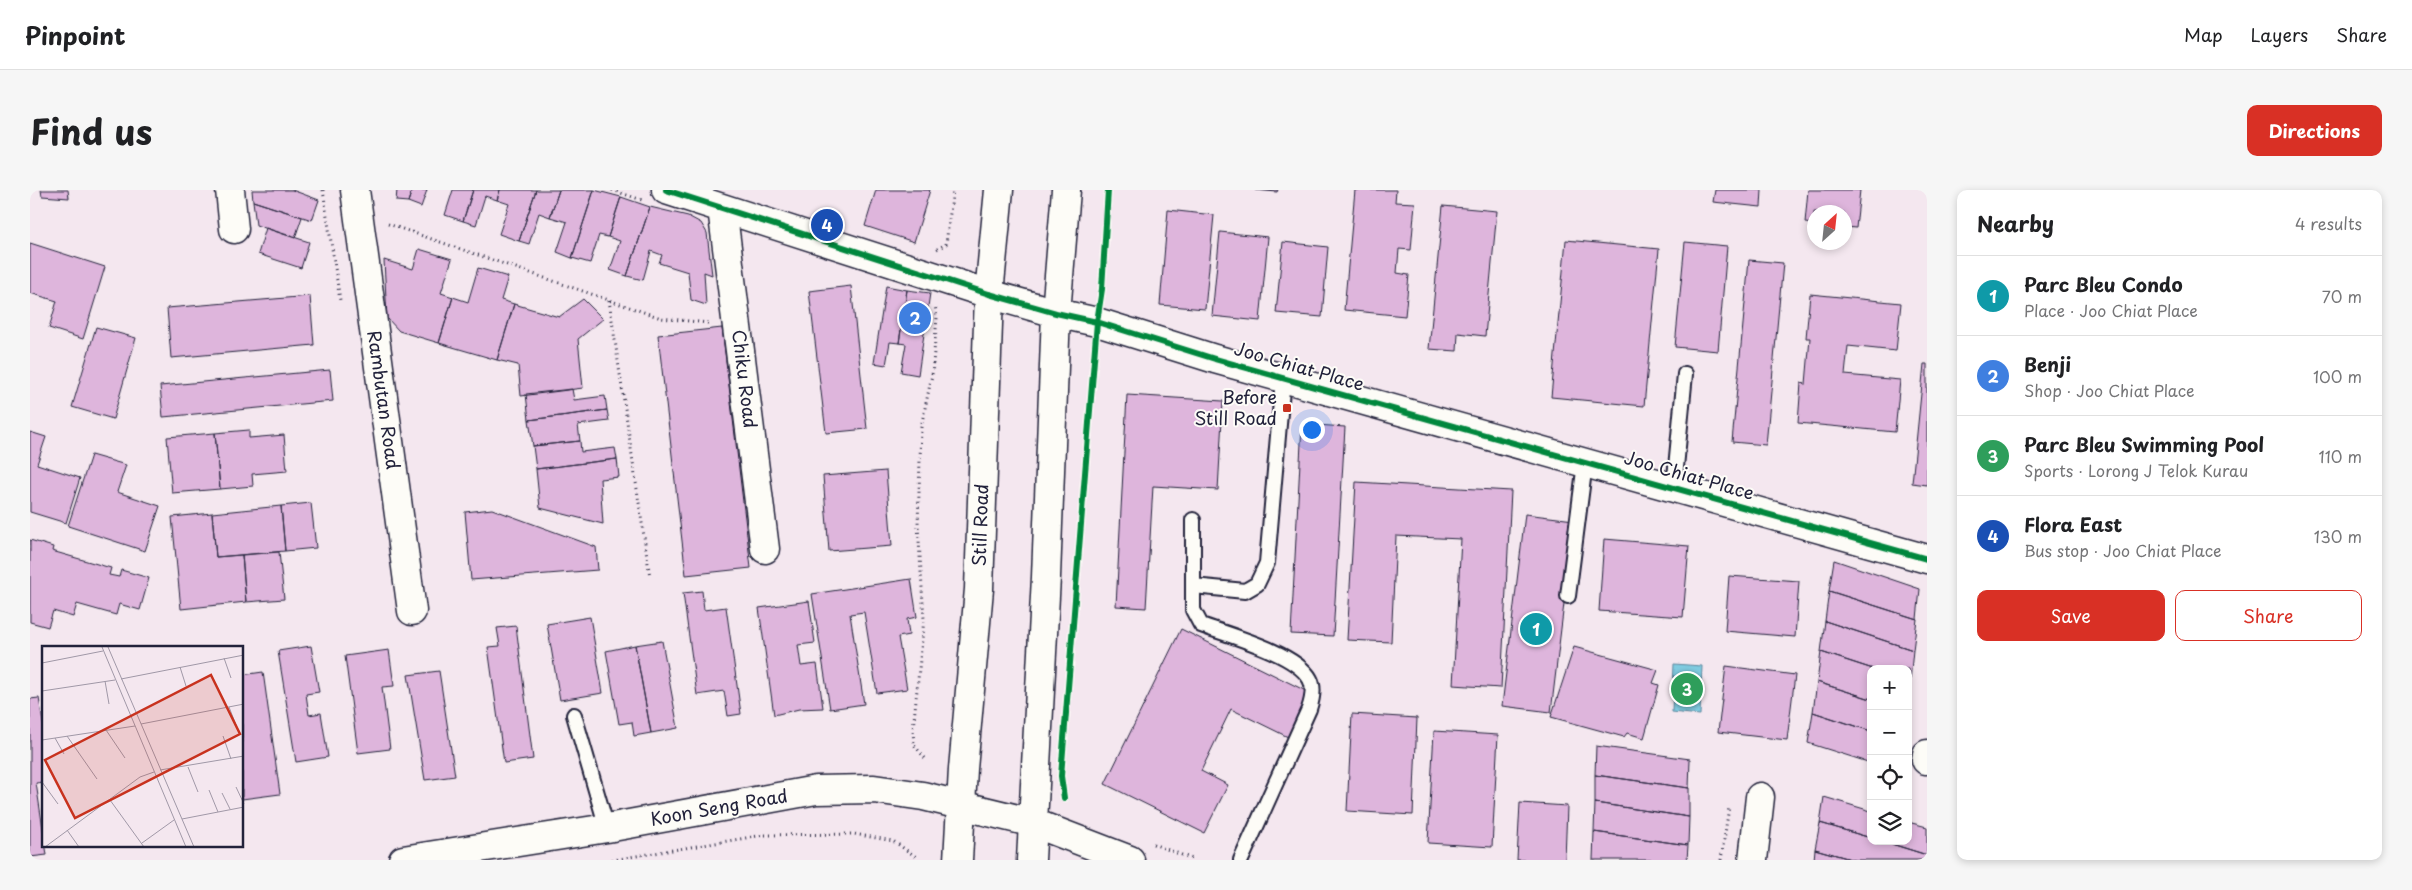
<!DOCTYPE html>
<meta charset="utf-8">
<style>
:root{--surface:#fff;--page:#f6f6f6;--text:#202124;--muted:#757577;--line:#e0e0e0;--accent:#d93025}
body{margin:0;font-family:"Playpen Sans",sans-serif;background:var(--page);color:var(--text)}
.controls{position:absolute;right:15px;bottom:15px;display:grid;overflow:hidden;border-radius:10px;box-shadow:0 2px 8px #0003}
.controls button{width:45px;height:45px;display:grid;place-items:center;padding:0;border:0;border-bottom:1px solid var(--line);background:var(--surface);color:var(--text);font:25px sans-serif}
.compass{position:absolute;left:1777px;top:15px;width:45px;height:45px;border-radius:50%;background:var(--surface);box-shadow:0 2px 8px #0003;rotate:27deg}
.you{position:absolute;left:1281px;top:239px;width:18px;height:18px;margin:-12px;border:4px solid #fff;border-radius:50%;background:#1a73e8;box-shadow:0 0 0 8px #1a73e833}
.badge{display:grid;place-items:center;width:32px;height:32px;border-radius:50%;background:var(--accent);color:#fff;font-size:16px;font-weight:700}
.pin{position:absolute;translate:-50% -50%;border:2px solid #fff;box-shadow:0 1px 5px #0006}
.list{margin:0;padding:0;list-style:none}
h2{display:flex;justify-content:space-between;align-items:center;height:65px;margin:0;padding:0 20px;font-size:21px}
h2 small{font-size:16px;font-weight:400;color:var(--muted)}
.list li{display:grid;grid-template-columns:32px 1fr auto;gap:15px;align-items:center;box-sizing:border-box;height:80px;padding:0 20px;border-top:1px solid var(--line)}
.list b{display:block;font-size:19px;white-space:nowrap}
.list p{margin:0;font-size:16px;white-space:nowrap;color:var(--muted)}
.list em{font-size:16px;font-style:normal;color:var(--muted)}
.actions{display:flex;gap:10px;padding:15px 20px}
.actions a{flex:1;padding:11px 0;border:1px solid var(--accent);border-radius:10px;text-align:center;font-size:18px;color:var(--accent)}
.actions .main{background:var(--accent);color:#fff}
.icon{flex:none;width:28px;height:28px;fill:none;stroke:currentColor;stroke-width:2;stroke-linecap:round;stroke-linejoin:round}
.map{position:relative;flex:none;width:1897px;height:670px;overflow:hidden;border-radius:10px}
header{display:flex;align-items:center;gap:30px;box-sizing:border-box;height:70px;padding:0 25px;background:var(--surface);border-bottom:1px solid var(--line)}
header strong{font-size:24px}
nav{display:flex;gap:28px;margin-inline-start:auto;font-size:18px}
.intro{display:flex;align-items:center;justify-content:space-between;box-sizing:border-box;height:120px;padding:0 30px}
h1{margin:0;font-size:35px}
.button{padding:12px 22px;border-radius:10px;background:var(--accent);color:#fff;font-size:18px;font-weight:700}
main{display:flex;gap:30px;padding:0 30px}
aside{flex:1;background:var(--surface);border-radius:10px;box-shadow:0 2px 8px #0003}
.map>svg:first-child{display:block}
</style>
<header>
<strong>Pinpoint</strong>
<nav><a>Map</a><a>Layers</a><a>Share</a></nav>
</header>
<div class="intro"><h1>Find us</h1><a class="button">Directions</a></div>
<main>
<div class="map">
<svg width="1897" height="670" viewBox="0 0 1897 670">
<rect width="100%" height="100%" fill="#f4e7ef"/>
<filter id="ink" filterUnits="userSpaceOnUse"><feTurbulence type="fractalNoise" baseFrequency=".02" numOctaves="2"/><feDisplacementMap in="SourceGraphic" scale="10" xChannelSelector="R" yChannelSelector="G"/><feConvolveMatrix kernelMatrix="1 2 1 2 8 2 1 2 1" color-interpolation-filters="sRGB"/></filter>
<g filter="url(#ink)">
<path fill="#80cbe0" stroke="#5a879e" d="M1644 474 1672 476 1670 525 1642 522Z"/>
<path fill="#deb5dc" stroke="#22223b" d="M11 0H38L39 8 12 6Z
M222 0H262L289 10 282 30 223 11Z
M367 0H382L378 12 366 11Z
M382 0H397L391 17 378 12Z
M423 0H443L433 31 415 25Z
M443 0H470L467 10 455 6 446 35 433 31Z
M470 0H506L489 51 469 44 479 14 467 10Z
M506 0H529L520 27 509 23 499 54 489 51Z
M529 0H564L542 68 527 62 537 32 520 27Z
M564 0 591 7 578 47 569 45 560 73 542 68Z
M846 0H900L884 52 835 36Z
M1225 0H1248L1247 2Z
M1325 0H1366L1365 12 1385 13 1381 60 1369 59 1367 83 1379 85 1375 126 1314 120Z
M1685 0H1732L1731 17 1683 12Z
M1778 0H1830L1826 38 1814 37V22H1784V34L1775 33Z
M591 7 620 17 597 86 580 80 590 51 578 47Z
M223 11 272 27 265 48 226 35Z
M1413 16 1467 21 1455 146 1428 143 1427 161 1399 159Z
M620 17 658 26 671 33 677 43 682 85 674 82 676 115 661 110 658 82 629 73 632 65 621 61 613 90 597 86Z
M1138 20 1184 25 1175 119 1130 115Z
M236 38 279 52 271 78 228 64Z
M1190 42 1238 47 1230 131 1182 126Z
M1536 50 1629 59 1614 216 1521 207Z
M1253 52 1298 57 1292 127 1246 123Z
M1655 52 1697 56 1688 161 1645 157Z
M0 53 75 77 53 149 19 138 27 111 0 103Z
M389 59 422 69 411 103 423 107 409 153 369 141 357 128 354 70 383 79Z
M1719 70 1753 73 1736 255 1702 252Z
M448 78 478 87 471 110 484 114 467 170 409 153 423 107 438 112Z
M821 96 837 239 796 243 779 101Z
M856 96 877 100 869 153 860 152 856 175 844 173Z
M877 100 900 103 888 185 871 182 876 154 869 153Z
M1780 104 1871 113 1866 161 1818 156 1815 185 1870 190 1865 242 1768 233 1771 193 1776 194 1780 148H1776Z
M280 106 284 155 141 168 137 118Z
M553 109 573 129 548 149 553 198 491 206 488 175 467 170 484 114 529 127Z
M66 137 106 148 83 229 42 217Z
M692 138 721 378 656 385 628 145Z
M1894 174H1897V295L1882 293Z
M300 180 303 211 133 227 130 196Z
M542 199 544 210 575 206 577 220 499 230 496 204Z
M1097 205 1193 211 1188 300 1123 296 1116 418 1086 416Z
M577 220 579 231 548 235 550 251 503 256 499 230Z
M1272 234 1315 237 1303 446 1261 444Z
M219 240V248L254 245 257 281 222 284 223 296 190 299 185 243Z
M0 242 16 247 7 274 50 288 36 333 0 322Z
M185 243 190 299 142 303 137 247Z
M550 251 551 262 585 258 587 269 506 279 503 256Z
M61 265 96 275 87 302 130 316 115 361 38 336Z
M587 269 589 287 570 289 573 334 510 318 506 279Z
M856 281 862 356 799 361 793 286Z
M1326 292 1481 301 1471 498 1423 495 1431 349 1366 346 1361 452 1317 450Z
M281 313 286 358 255 361 251 316Z
M251 316 255 361 186 367 182 323Z
M462 319 566 357 568 380 441 390 435 322Z
M182 323 186 367 212 365 216 412 151 419 142 327Z
M1495 324 1544 330 1521 522 1472 516Z
M1574 349 1659 356 1653 427 1569 421Z
M0 350 23 357 22 361 81 378 79 385 89 387 91 380 119 388 110 420 89 414 86 425 47 414 43 427 23 421 18 437 0 432Z
M249 362 254 409 216 412 212 365Z
M1804 370 1890 399 1887 429 1799 401Z
M1699 386 1769 391 1765 447 1695 441Z
M881 389 887 427 877 429 879 445 868 447 877 499 847 503 834 422 820 424 834 514 800 519 782 404Z
M672 401 674 420 696 417 711 524 698 526 694 501 667 505 653 403Z
M1799 401 1887 429 1883 460 1795 431Z
M779 411 785 453 768 455 771 476 787 474 793 518 769 519 744 525 729 418Z
M560 427 573 503 530 510 517 434Z
M1795 431 1883 460 1880 491 1878 479H1843L1791 462Z
M486 436 503 569 474 573 458 457 470 456 467 438Z
M1151 439 1280 503 1258 547 1201 519 1171 581 1198 595 1174 643 1075 594Z
M632 451 648 538 621 543 605 455Z
M605 455 621 543 604 546 602 532 589 534 576 461Z
M281 456 289 502 276 504 279 525 291 523 298 567 266 572 248 461Z
M1544 457 1628 480 1623 493 1629 495 1614 548 1597 543 1594 547 1521 527Z
M359 460 364 496 352 497 360 559 328 563 315 466Z
M1791 462 1843 479H1841V509L1787 492Z
M1696 476 1765 485 1757 550 1688 542Z
M409 481 425 586 395 590 378 485Z
M233 482 250 604 212 609V485Z
M1787 492 1841 509V541L1783 522Z
M9 508 14 539V592L6 593 17 665 0 667V509Z
M1783 522 1841 541V573L1778 553Z
M1322 524 1387 528 1383 625 1317 621Z
M1404 541 1468 545 1462 657 1398 653Z
M1566 556 1660 569 1659 598 1565 585Z
M1565 585 1659 598V627L1565 613Z
M1794 607 1841 621V648L1790 633Z
M1490 613 1537 616 1535 670H1487Z
M1565 613 1659 627 1658 655 1564 642Z
M1878 632 1897 637V665L1852 651H1878Z
M1790 633 1841 648V651H1852L1897 665V670H1824L1785 659Z
M1564 642 1658 655 1657 670H1563Z
M1785 659 1824 670H1784Z"/>
<g fill="none" stroke-linecap="round" stroke-linejoin="round">
<g stroke="#22223b" stroke-width="18">
<path id="service" d="M1644 298 1655 184
M1163 330V420L1171 435C1198 445 1266 463 1280 489 1285 498 1282 510 1279 519L1211 670
M1163 396 1215 401 1227 394 1237 373 1253 188
M1538 406 1555 273
M544 525 577 638"/>
</g>
<g stroke="#22223b" stroke-width="31">
<path id="minor" d="M200 0 204 39
M325 0 382 421
M636 0 959 104 1026 123 1067 132 1185 169 1897 369
M692 18 735 359
M1896 570 1897 564
M373 670 577 638 786 600 844 599 893 606 1004 633 1100 670
M1723 670 1730 607"/>
</g>
<g stroke="#22223b" stroke-width="31">
<path id="trunk" d="M928 670 933 579 949 399 959 104 969 0
M1001 670 1016 387 1026 123 1036 0"/>
</g>
<path stroke="#22223b" stroke-width="3" stroke-dasharray="1 4" stroke-linecap="butt" d="M293 0 310 110
M582 0 612 10
M358 34 631 128 678 133
M907 59 916 54 923 0
M579 110 620 387
M895 568 884 555 883 540 894 429 888 335 891 237 902 185 907 128 905 115
M1123 654 1165 670
M582 670 734 645 824 644 863 651 888 668
M1691 670 1699 617"/>
<use href="#service" stroke="#fdfcf7" stroke-width="14"/>
<use href="#minor" stroke="#fdfcf7" stroke-width="28"/>
<use href="#trunk" stroke="#fdfcf7" stroke-width="28"/>
<g stroke="#fdfcf7" stroke-width="9">
<path id="cycleway" d="M636 0 959 104 1026 123 1067 132 1185 169 1897 369
M1034 608 1031 586 1067 132 1072 99 1078 0"/>
</g>
<use href="#cycleway" stroke="#00873e" stroke-width="6"/>
</g>
</g>
<rect fill="#c8321e" stroke="#fdfcf7" stroke-width="2" x="1252" y="213" width="10" height="10" rx="2.5"/>
<g text-anchor="middle" stroke-width="4" stroke-linejoin="round" paint-order="stroke">
<g font-size="18" fill="#22223b" stroke="#fdfcf7">
<text transform="translate(1269 177) rotate(16)" y="6">Joo Chiat Place</text>
<text transform="translate(714 189) rotate(83)" y="6">Chiku Road</text>
<text transform="translate(353 210) rotate(82)" y="6">Rambutan Road</text>
<text transform="translate(1659 286) rotate(16)" y="6">Joo Chiat Place</text>
<text transform="translate(951 335) rotate(-88)" y="6">Still Road</text>
<text transform="translate(689 618) rotate(-10)" y="6">Koon Seng Road</text>
</g>
<g font-size="18" fill="#22223b" stroke="#fdfcf7" text-anchor="end">
<text x="1247" y="214">Before<tspan x="1247" dy="21">Still Road</tspan></text>
</g>
</g>
<g transform="translate(12 456)">
<rect width="201" height="201" fill="#f4e7ef"/>
<path fill="none" stroke="#a098a7" stroke-width="1" d="M60 1 144 201M66 1 152 201M182 12 189 32M0 17 61 5M138 21 144 40M79 33 202 9M63 35 67 58M0 45 73 34M187 61 194 79M99 78 202 58M64 84 83 112M25 90 55 133M181 90 189 113M13 92 22 108M0 94 93 80M146 121 156 146M118 124 202 110M0 136 16 158M194 141 202 158M167 144 176 166M180 147 188 163M68 154 102 201M140 173 202 161M25 184 37 201M100 197 132 174M3 201 98 131 112 126"/>
<path fill="#c8321e" fill-opacity="0.15" stroke="#c8321e" stroke-width="2.5" d="M169 29 198 88 33 172 3 114Z"/>
<rect width="201" height="201" fill="none" stroke="#22223b" stroke-width="2.5"/>
</g>
</svg>
<div class="controls">
<button>+</button>
<button>−</button>
<button><svg class="icon" aria-label="locate" viewBox="0 0 24 24"><circle cx="12" cy="12" r="6"/><path d="M12 2v4M12 18v4M2 12h4M18 12h4"/></svg></button>
<button><svg class="icon" aria-label="layers" viewBox="0 0 24 24"><path d="M12 4l9 5-9 5-9-5zM3 14l9 5 9-5"/></svg></button>
</div>
<svg class="compass" viewBox="-18 -18 36 36"><path d="M0-13l5 13h-10z" fill="#e53935"/><path d="M0 13l5-13h-10z" fill="#757577"/></svg>
<div class="you"></div>
<div class="pin badge" style="left:1506px;top:439px;background:#0f9aa8">1</div>
<div class="pin badge" style="left:885px;top:128px;background:#3f7fe0">2</div>
<div class="pin badge" style="left:1657px;top:499px;background:#2e9e5b">3</div>
<div class="pin badge" style="left:797px;top:35px;background:#1a4fb4">4</div>
</div>
<aside>
<h2>Nearby<small>4 results</small></h2>
<ul class="list">
<li><span class="badge" style="background:#0f9aa8">1</span><div><b>Parc Bleu Condo</b><p>Place · Joo Chiat Place</p></div><em>70 m</em></li>
<li><span class="badge" style="background:#3f7fe0">2</span><div><b>Benji</b><p>Shop · Joo Chiat Place</p></div><em>100 m</em></li>
<li><span class="badge" style="background:#2e9e5b">3</span><div><b>Parc Bleu Swimming Pool</b><p>Sports · Lorong J Telok Kurau</p></div><em>110 m</em></li>
<li><span class="badge" style="background:#1a4fb4">4</span><div><b>Flora East</b><p>Bus stop · Joo Chiat Place</p></div><em>130 m</em></li>
</ul>
<div class="actions"><a class="main">Save</a><a>Share</a></div>
</aside>
</main>
